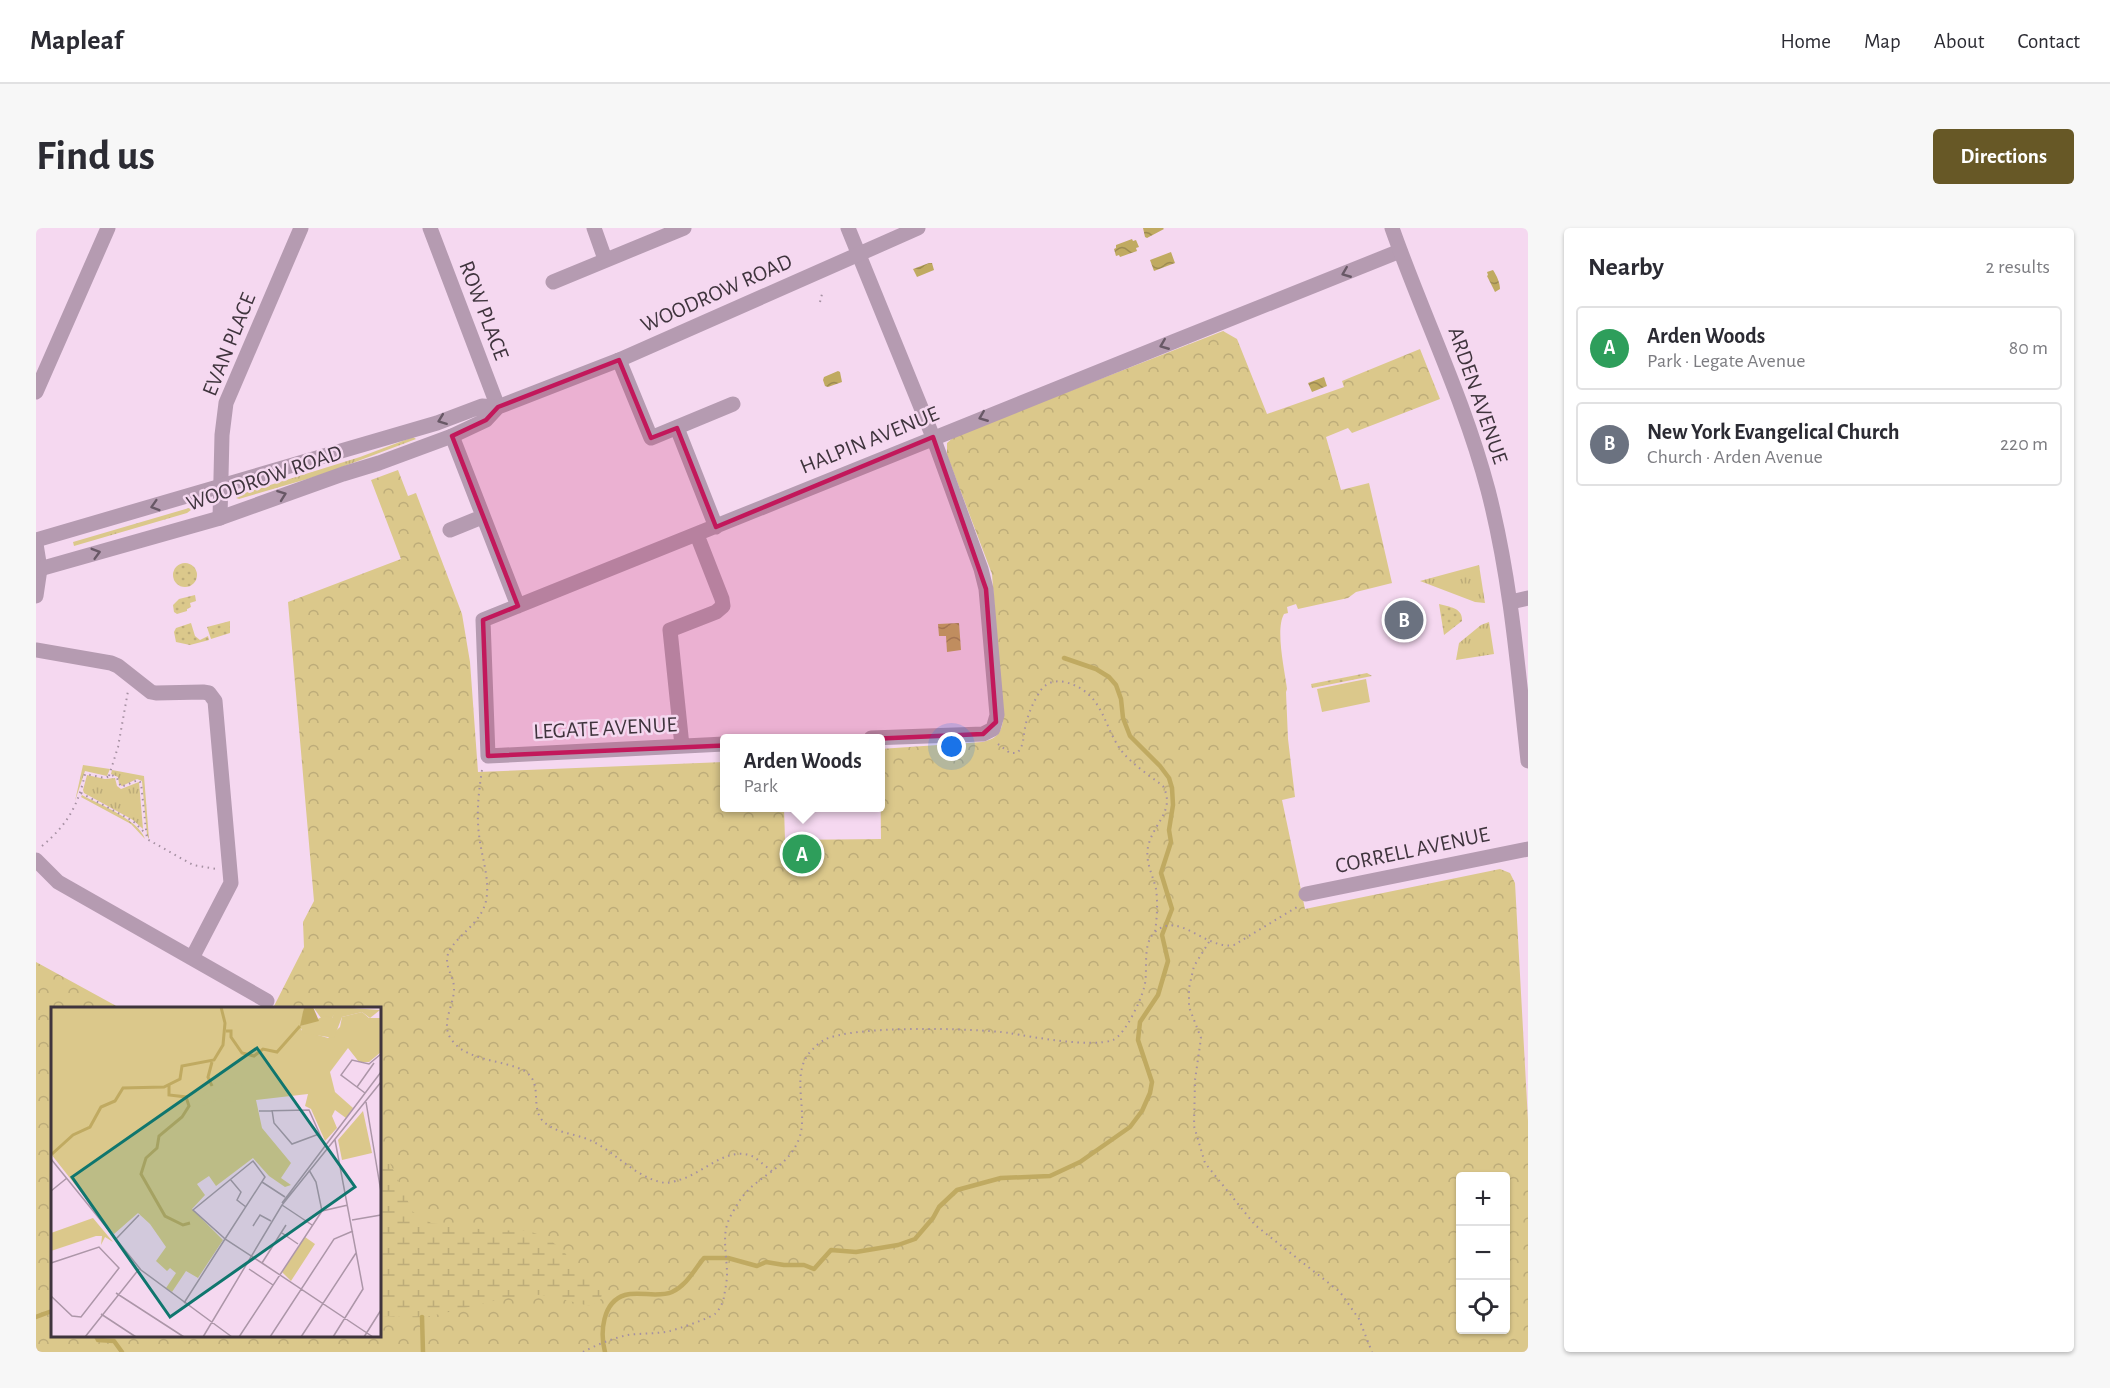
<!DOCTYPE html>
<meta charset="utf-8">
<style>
:root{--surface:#fff;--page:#f7f7f7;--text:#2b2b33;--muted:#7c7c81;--line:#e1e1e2;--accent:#675826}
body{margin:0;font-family:"Alegreya Sans",sans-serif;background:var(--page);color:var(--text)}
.controls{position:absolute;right:18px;bottom:18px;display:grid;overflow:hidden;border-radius:6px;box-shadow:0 2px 4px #0004}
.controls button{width:54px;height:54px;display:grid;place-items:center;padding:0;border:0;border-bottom:2px solid var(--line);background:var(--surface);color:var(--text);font:30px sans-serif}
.you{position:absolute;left:916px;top:519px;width:21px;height:21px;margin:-15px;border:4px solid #fff;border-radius:50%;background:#1a73e8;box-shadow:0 0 0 9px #1a73e833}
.badge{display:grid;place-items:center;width:39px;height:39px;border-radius:50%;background:var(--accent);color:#fff;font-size:20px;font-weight:700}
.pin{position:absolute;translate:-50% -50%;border:3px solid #fff;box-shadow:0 2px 6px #0006}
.popup{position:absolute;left:684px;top:506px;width:165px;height:78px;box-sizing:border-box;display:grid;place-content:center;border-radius:6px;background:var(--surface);filter:drop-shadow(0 2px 4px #0005);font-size:20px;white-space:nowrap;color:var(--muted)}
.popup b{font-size:22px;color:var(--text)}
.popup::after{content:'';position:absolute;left:50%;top:100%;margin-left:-12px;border:12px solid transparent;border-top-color:var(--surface)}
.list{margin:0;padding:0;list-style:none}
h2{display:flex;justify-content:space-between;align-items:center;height:78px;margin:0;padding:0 24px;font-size:26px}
h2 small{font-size:20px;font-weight:400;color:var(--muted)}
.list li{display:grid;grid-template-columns:39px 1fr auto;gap:18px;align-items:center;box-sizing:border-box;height:84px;margin:0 12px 12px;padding:0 12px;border:2px solid var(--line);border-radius:6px}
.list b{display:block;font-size:22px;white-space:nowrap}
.list p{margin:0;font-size:20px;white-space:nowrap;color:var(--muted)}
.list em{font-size:20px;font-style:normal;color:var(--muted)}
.icon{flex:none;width:33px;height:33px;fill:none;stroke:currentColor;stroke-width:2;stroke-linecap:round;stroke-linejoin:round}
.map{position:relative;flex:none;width:1492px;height:1124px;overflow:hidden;border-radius:6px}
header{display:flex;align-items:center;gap:36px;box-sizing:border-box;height:84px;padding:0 30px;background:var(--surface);border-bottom:2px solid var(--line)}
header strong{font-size:28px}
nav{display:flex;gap:33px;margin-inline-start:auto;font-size:21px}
.intro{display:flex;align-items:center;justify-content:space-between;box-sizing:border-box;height:144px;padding:0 36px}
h1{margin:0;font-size:42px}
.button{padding:15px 27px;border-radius:6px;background:var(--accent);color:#fff;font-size:21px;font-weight:700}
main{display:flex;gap:36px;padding:0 36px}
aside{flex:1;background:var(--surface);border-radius:6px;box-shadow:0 2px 4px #0004}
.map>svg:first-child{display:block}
</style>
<header>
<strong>Mapleaf</strong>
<nav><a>Home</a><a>Map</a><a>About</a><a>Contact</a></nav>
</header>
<div class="intro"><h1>Find us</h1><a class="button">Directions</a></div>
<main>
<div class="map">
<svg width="1492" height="1124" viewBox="0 0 1492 1124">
<defs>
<pattern id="grass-tufts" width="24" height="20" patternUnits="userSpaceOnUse" patternTransform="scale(1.5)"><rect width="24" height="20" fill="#dbc88b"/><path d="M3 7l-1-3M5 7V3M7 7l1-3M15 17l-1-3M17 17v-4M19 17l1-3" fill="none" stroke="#bdac79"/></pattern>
<pattern id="forest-crowns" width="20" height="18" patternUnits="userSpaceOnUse" patternTransform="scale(1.5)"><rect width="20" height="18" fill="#dbc88b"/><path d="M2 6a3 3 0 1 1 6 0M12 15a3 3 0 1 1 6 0" fill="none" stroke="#bdac79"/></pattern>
<pattern id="wetland-marsh" width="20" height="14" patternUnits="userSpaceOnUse" patternTransform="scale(1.5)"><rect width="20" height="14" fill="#dbc88b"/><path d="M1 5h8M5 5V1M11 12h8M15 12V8" fill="none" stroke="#bdac79"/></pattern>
<pattern id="garden-dots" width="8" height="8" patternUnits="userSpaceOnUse" patternTransform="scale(1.5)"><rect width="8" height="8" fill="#dbc88b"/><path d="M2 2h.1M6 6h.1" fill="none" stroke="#bdac79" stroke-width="1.8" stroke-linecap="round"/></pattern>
<pattern id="water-waves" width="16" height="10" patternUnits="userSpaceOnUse" patternTransform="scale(1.5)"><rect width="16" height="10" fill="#c0aa61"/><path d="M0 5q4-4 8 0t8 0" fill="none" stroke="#9d8b51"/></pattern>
</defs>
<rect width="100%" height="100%" fill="#f5d8f0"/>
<path fill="url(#grass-tufts)" d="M377 209 380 211 285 247 203 271 200 270 202 267 324 229Z
M153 280 155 282 151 285 38 318 37 314Z
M1443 337 1449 375 1439 374 1384 353Z
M1453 394 1458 426 1420 432 1423 415 1445 397Z
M47 537 74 541 71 548 49 543 39 573Z
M76 542 108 548 113 611 111 607 106 553 101 551 86 558 83 556 82 549 75 546Z
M51 547 69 551 79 550 81 558 85 561 103 554 107 601 97 592 48 565 47 562Z
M46 567C64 577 102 591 109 611L95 596 45 569Z"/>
<path fill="url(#forest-crowns)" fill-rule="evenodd" d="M1187 103 1201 111 1231 186 1308 159 1306 153 1384 121 1404 171 1316 205 1312 200 1290 209 1305 262 1333 255 1356 355 1320 364 1312 370 1262 381 1260 376 1251 379 1252 385 1248 386C1239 402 1249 443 1251 461L1250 464 1252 511 1259 569 1246 572 1269 681 1464 641 1474 645 1479 655 1492 893V1124H0V734L84 780H16V1108H344V780H237L268 719 267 694 278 673 252 374 365 331 335 252 362 242 372 268 380 265 426 386 434 434 442 544 688 534V580H748L749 612 845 611 844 521 946 514C960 511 965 506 967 492L956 346 911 227V215L919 208ZM1424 948H1470V1102H1424Z"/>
<path fill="url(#wetland-marsh)" d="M344 926 352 931 377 984 395 995 451 1002 493 1003 509 1009 526 1021 547 1049 566 1064 565 1071 556 1078C534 1075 515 1065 493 1067 459 1070 427 1082 394 1088 378 1091 360 1088 344 1088Z"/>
<path fill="url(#garden-dots)" d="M137 347a12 12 0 1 1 24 0a12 12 0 1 1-24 0Z
M159 367 160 373 154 375 155 379 151 381V383L141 386 138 384 137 377 143 371Z
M1403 376C1414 379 1427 380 1426 393L1408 407Z
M194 393V405L175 411 171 399Z
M155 395 159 408 164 412 172 408 173 412 154 417 140 414 138 404 140 400Z
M1331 445 1336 448 1276 460 1275 456Z"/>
<path fill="#dbc88b" d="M1330 451 1334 474 1286 484 1281 461Z"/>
<path fill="url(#water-waves)" d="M1107 0H1127L1128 1 1111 10 1109 9Z
M1096 11 1097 13 1100 12 1103 19 1100 20 1101 23 1084 29 1083 27 1080 28 1078 21 1080 20V17Z
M1135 24 1139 35 1118 43 1114 32Z
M893 35H896L898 42 881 49 877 41Z
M1457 42C1461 48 1464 55 1464 61L1459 64 1451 48 1452 47 1451 44Z
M802 143 804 144 806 154 792 159 789 158 787 152 788 149Z
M1288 149 1291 158 1276 164 1272 155Z
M923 395 925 422 911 424 910 408H903L902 396Z"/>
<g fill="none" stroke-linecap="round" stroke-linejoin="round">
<path stroke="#c0aa61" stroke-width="4.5" d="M0 1089 16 1083
M386 1089 387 1124
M60 1108 62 1112 78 1113 86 1124
M569 1124C564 1105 566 1074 589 1067 603 1063 622 1070 636 1064 651 1057 658 1042 668 1030H692L721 1038 730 1034 748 1037H768L778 1041 795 1022 820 1024 862 1017 879 1011 897 990 903 979 921 962 965 950 1014 948 1044 934 1094 899 1106 883 1114 865 1116 854 1102 812 1104 794 1122 767 1132 733 1126 707 1136 681 1125 645 1135 614 1133 602 1137 577 1136 560 1133 550 1124 538 1094 508 1087 490 1085 471 1080 457 1073 449 1060 441 1028 430"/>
<path stroke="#a590a2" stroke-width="2" stroke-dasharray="1.5 4.5" stroke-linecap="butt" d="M784 74 786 66
M962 516 974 525H981C988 518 987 510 989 500 991 488 998 472 1005 462 1011 454 1020 452 1029 454 1070 465 1066 500 1088 526 1099 538 1114 548 1127 558 1140 583 1117 595 1112 619 1109 634 1117 647 1120 661 1122 675 1121 690 1119 704
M446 542C442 568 440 589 444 614 447 633 454 654 450 673 445 694 426 704 415 720 405 735 417 745 418 759 419 776 404 795 415 811 432 837 483 831 495 849 504 861 496 880 506 892 518 905 536 905 551 911 579 922 599 951 630 955 634 955 639 953 643 952 667 946 692 916 718 929 724 933 730 939 736 943
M73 548 82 519 92 463
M45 565 97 593 108 604
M6 618C31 597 42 578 49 546L69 550 76 547 81 550 85 559 102 552 105 555 111 611 157 637 180 641
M1173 714 1158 738 1153 760V779L1165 810 1159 852 1158 898 1169 935 1219 997 1304 1064 1323 1091 1336 1124
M547 1124C560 1117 577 1110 592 1107 606 1105 621 1106 634 1103 642 1101 674 1090 679 1086 683 1082 687 1075 688 1069 689 1062 691 1054 691 1046 691 1029 686 1009 692 994 694 988 698 982 701 977 718 946 752 944 764 908 772 880 753 843 777 821 780 818 784 814 788 812 816 797 939 800 973 805 997 809 1054 820 1077 812 1089 807 1105 772 1108 760 1113 743 1105 717 1119 704 1143 682 1169 722 1198 717L1261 679"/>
<path stroke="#b59bb1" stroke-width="15" d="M394 0 462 179
M558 0 569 31
M812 0 897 209 945 341 950 361 961 487 957 501 947 506 835 510
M517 54 648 0
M583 132 615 210 697 176
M0 164 72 0
M641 200 680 299
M416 208 482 378
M184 290 186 207 190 175 265 0
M414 302 446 289
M0 316 4 341 0 368
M1475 374 1492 370
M0 422 75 435 82 438 115 464 120 465 167 464 173 465 179 473 195 655 156 730
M688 516 452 528 447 392C753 269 1058 145 1364 23
M646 518 634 402 680 384 687 378 686 371 661 307
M0 632 22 654 231 773
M1270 666 1492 621"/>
<path stroke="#b59bb1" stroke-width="15" d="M1356 0C1387 88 1428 171 1452 262 1475 351 1482 442 1492 533
M0 312 401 195 446 178 462 179 583 132 882 0
M0 342 184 290 307 246 343 235 416 208 450 192 462 179"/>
</g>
<defs><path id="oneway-chevron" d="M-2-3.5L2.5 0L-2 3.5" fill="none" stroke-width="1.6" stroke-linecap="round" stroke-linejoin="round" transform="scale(1.5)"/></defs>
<g stroke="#685866">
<use href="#oneway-chevron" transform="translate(1310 45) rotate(158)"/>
<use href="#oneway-chevron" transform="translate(1128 117) rotate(158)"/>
<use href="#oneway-chevron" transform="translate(947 189) rotate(158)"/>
<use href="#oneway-chevron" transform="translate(406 192) rotate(159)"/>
<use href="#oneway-chevron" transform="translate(246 267) rotate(-20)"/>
<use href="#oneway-chevron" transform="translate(119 278) rotate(163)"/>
<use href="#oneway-chevron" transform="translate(60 325) rotate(-16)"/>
</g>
<path fill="#c2185b" fill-opacity="0.2" stroke="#c2185b" stroke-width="4.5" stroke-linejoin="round" d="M583 132 615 210 641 200 680 299 897 209 950 361 960 494 947 506 452 528 447 392 482 378 416 208 450 192 462 179Z"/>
<g text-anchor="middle" stroke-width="5" stroke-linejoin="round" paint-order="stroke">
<g font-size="22" fill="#3f343d" stroke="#f5d8f0">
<text transform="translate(680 64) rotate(-24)" y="8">WOODROW ROAD</text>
<text transform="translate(449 82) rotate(69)" y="8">ROW PLACE</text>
<text transform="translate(192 116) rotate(-68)" y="8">EVAN PLACE</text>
<text transform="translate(1443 167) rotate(71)" y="8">ARDEN AVENUE</text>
<text transform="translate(833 211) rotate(-22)" y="8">HALPIN AVENUE</text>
<text transform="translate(228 249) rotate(-19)" y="8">WOODROW ROAD</text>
<text transform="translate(569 499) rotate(-3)" y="8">LEGATE AVENUE</text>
<text transform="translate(1376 621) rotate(-12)" y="8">CORRELL AVENUE</text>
</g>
</g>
<g transform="translate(15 779)">
<rect width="330" height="330" fill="#f5d8f0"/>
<path d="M42 211 62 235 54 230 50 238 51 229H45L0 244V226Z" fill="#dbc88b"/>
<path d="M0 0H253L250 23 277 31 289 20 291 10 311 5 318 11H330V45L318 55H308L297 41 279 65 284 85 302 101 295 111 284 103 281 109 286 121 274 134 260 102 254 99 257 87 205 93 211 121 240 156 230 171 240 178 234 180 218 169 202 151 165 179 158 169 146 177 154 188 141 202 172 233 147 271 135 264 121 285 115 281 125 266 119 261 116 264 105 254 115 240 99 217 87 206 63 227 0 147ZM262 0H286V3L281 11H270ZM312 104 321 146 291 153 287 133ZM254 230 264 237 240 274 231 265Z" fill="#dbc88b"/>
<path d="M286 0 329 3 319 11 311 5 291 10 283 31 252 26 249 19 274 9 281 11ZM167 74 191 77 190 88 183 95 168 91 153 99 141 97Z" fill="#dbc88b"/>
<path d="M253 0H262L268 14 249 19Z" fill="#c0aa61"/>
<path fill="none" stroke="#c0aa61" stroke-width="3" d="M175 24H180V30L191 46 203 49 212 42 226 45 249 19M118 78V88L135 90 138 99 131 110 108 129 106 141 95 151 90 167 114 209 132 218 139 216M161 79 157 70 161 55M1 147 22 128 39 120 50 100 64 94 72 81 113 80 129 72 131 59 163 53 172 38 174 16 170 0"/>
<path fill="none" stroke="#ac96a8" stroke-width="1.5" d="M306 80 323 56M314 86 290 68 301 53 318 57 330 47M315 95 330 185M221 103 223 116 241 137 268 127M208 104 258 103 274 139M0 152 90 263 181 330M258 163 265 175 271 204M179 172 190 185 186 193 195 200M211 175 234 190M0 184 16 171M231 196 330 65M231 198 261 218M301 213 330 208M202 219 209 208 220 214M231 226 247 237M64 233 88 208M0 256 48 240 68 261 30 310 21 309 0 289M211 256 235 218M198 262 222 278M65 286 133 330M133 296 174 232 214 170 202 154 142 203 172 230 174 232 211 256 322 330M50 307 85 330M34 330 88 262M152 330 231 198 330 75M188 330 271 204 297 198M219 330 283 232 302 224M250 330 305 246M282 330 312 282 284 133M313 330 330 303"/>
<path fill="#0f766e" fill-opacity="0.15" stroke="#0f766e" stroke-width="3" d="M206 41 304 180 119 310 21 170Z"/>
<rect width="330" height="330" fill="none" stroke="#3f343d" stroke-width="3"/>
</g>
</svg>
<div class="controls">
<button>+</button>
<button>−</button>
<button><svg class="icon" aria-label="locate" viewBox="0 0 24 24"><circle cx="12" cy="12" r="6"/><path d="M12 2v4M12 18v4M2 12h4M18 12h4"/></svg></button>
</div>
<div class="you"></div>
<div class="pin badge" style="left:766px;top:626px;background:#2e9e5b">A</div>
<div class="popup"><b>Arden Woods</b>Park</div>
<div class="pin badge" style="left:1368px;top:392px;background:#6b7280">B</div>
</div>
<aside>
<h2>Nearby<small>2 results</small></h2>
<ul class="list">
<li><span class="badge" style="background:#2e9e5b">A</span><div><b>Arden Woods</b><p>Park · Legate Avenue</p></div><em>80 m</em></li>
<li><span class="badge" style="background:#6b7280">B</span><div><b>New York Evangelical Church</b><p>Church · Arden Avenue</p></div><em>220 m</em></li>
</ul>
</aside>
</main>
